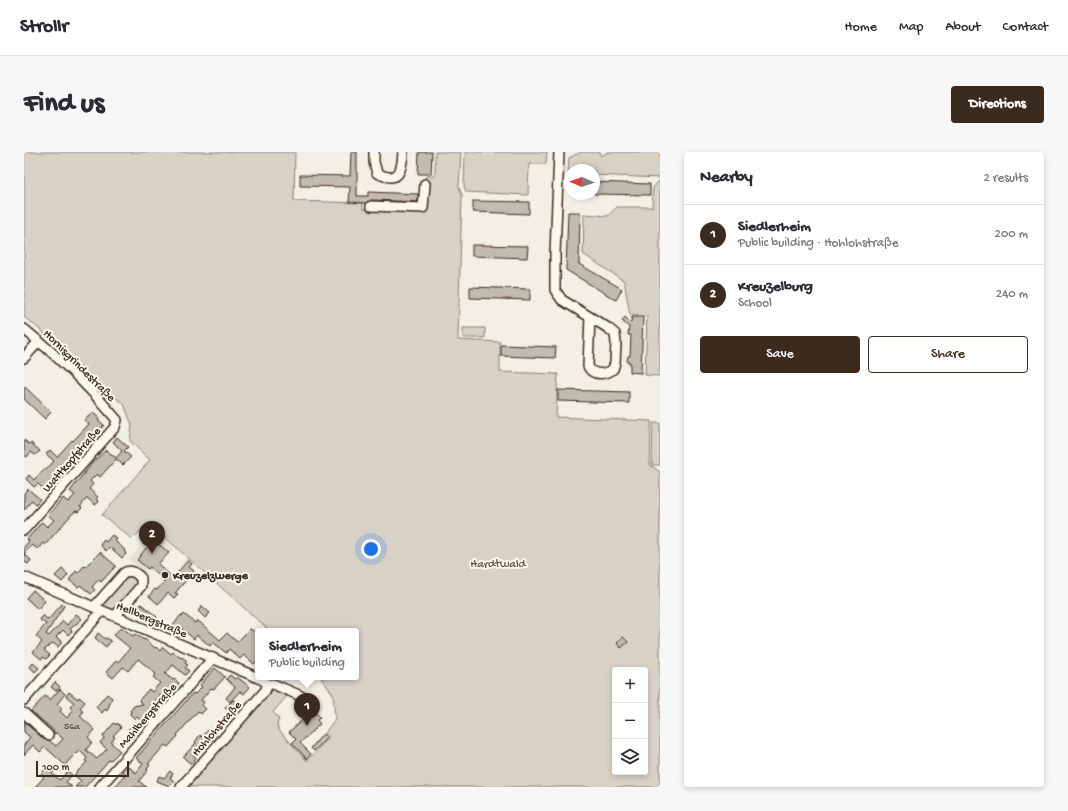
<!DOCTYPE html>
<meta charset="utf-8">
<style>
:root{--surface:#fff;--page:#f7f7f7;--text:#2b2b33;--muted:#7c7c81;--line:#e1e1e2;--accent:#3b2a1e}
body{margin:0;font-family:"Gochi Hand",sans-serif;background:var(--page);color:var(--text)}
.controls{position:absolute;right:12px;bottom:12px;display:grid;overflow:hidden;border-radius:4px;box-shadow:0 2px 6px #0003}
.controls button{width:36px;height:36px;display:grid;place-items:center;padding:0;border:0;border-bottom:1px solid var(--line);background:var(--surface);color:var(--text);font:20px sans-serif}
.compass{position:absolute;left:540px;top:12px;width:36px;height:36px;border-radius:50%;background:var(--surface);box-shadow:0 2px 6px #0003;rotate:272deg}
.scale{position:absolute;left:12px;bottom:10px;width:93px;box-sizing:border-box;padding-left:4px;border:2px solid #3b2a1e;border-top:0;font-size:11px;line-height:14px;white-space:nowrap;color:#3b2a1e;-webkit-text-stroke:3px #fbf7ec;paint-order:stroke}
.you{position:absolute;left:347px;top:397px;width:14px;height:14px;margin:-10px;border:3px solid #fff;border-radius:50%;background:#1a73e8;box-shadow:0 0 0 6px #1a73e833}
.badge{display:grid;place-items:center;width:26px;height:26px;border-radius:50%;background:var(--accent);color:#fff;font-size:13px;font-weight:700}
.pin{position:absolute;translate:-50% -33px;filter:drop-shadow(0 1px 2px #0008)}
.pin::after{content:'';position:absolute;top:21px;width:14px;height:12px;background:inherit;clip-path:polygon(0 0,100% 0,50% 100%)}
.popup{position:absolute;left:231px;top:476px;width:104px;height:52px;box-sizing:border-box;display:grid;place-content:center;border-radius:4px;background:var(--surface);filter:drop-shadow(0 1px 3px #0005);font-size:13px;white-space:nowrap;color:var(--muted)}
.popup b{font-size:15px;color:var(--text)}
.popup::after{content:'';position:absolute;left:50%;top:100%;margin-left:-8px;border:8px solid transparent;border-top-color:var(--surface)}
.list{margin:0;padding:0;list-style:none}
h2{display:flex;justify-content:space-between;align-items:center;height:52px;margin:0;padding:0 16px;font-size:17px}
h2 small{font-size:13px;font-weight:400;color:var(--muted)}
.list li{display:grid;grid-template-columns:26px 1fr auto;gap:12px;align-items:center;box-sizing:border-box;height:60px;padding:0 16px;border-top:1px solid var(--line)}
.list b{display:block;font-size:15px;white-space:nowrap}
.list p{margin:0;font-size:13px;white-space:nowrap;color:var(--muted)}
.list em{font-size:13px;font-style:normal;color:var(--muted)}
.actions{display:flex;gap:8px;padding:12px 16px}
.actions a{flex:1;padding:9px 0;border:1px solid var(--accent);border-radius:4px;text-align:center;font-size:14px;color:var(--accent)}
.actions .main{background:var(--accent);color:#fff}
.icon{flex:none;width:22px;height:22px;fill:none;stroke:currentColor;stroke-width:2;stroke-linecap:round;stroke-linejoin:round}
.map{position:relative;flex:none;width:636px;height:635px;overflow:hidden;border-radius:4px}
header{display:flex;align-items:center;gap:24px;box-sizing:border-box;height:56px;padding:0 20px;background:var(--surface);border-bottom:1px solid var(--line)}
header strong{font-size:19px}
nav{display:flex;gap:22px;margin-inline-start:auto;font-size:14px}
.intro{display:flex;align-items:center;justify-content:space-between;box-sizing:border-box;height:96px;padding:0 24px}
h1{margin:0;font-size:28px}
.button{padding:10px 18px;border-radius:4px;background:var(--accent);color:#fff;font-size:14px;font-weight:700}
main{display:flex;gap:24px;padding:0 24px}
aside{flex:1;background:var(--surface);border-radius:4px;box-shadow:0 2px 6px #0003}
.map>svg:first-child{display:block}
</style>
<header>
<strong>Strollr</strong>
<nav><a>Home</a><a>Map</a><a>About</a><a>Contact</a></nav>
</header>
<div class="intro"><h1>Find us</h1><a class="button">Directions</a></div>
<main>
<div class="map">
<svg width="636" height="635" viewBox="0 0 636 635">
<rect width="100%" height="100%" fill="#f3efe4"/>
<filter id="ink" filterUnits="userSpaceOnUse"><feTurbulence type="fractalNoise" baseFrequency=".025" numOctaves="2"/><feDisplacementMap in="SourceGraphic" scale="8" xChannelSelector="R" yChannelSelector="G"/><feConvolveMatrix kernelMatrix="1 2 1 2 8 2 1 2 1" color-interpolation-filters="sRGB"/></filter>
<g filter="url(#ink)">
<path fill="#e5dfd4" d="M129 378 150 396 128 421 124 417 120 421 105 408Z"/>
<path fill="#d8d1c6" stroke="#8a7e72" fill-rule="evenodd" d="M0 0H271L270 49 339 51V57L400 59 402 24H411V0H437L435 35 438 43 434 188 476 190V220L534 222 532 265 627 269 626 313 636 320V635H161L248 537 263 544 249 560 255 567 253 572 255 578 283 609 305 585 301 581 311 567 309 542 296 525H332V479H246L125 371 108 387 78 363 126 308 106 289 108 273 100 252 81 238 13 175 0 165ZM591 518H621V620H591Z
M441 0H523L522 12H505L504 43 442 40 440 34Z
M557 0H575L577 4 584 0H636V26L570 23V18H546V22H544L545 6Z
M634 30H636V224L621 223 623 164 606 163 600 129 559 102 560 62 584 64 593 55H628L629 36Z
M439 176H461V186H439Z
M629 271H636V313H628Z
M112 423 115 433 93 458 89 459 80 455 79 452 100 424Z"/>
<path fill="#c3bbb0" stroke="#3b2a1e" d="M327 0H333V44H344V40L394 42V50L347 48 342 51 325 50 326 35 276 34V23L326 24Z
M395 0H408L407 22H394Z
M570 30 626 32V43L570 42Z
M449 49 505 50V62L449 60Z
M544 60H556L555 112 598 137 592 148 542 118Z
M448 93 504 94 503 106 448 104Z
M446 135 506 137V148L446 146Z
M601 165 607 171 608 165H619L617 221 606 220V210H603L604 204H606L607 183H604L605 175 598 169Z
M477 193 532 195 531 206 477 204Z
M0 234 27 260 21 267 0 247Z
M534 238 605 240V251L534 249Z
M69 261 75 266 74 268 80 273 55 303 50 298 43 306 48 310 22 339 14 332 10 335 2 327 5 323 10 328 20 317 22 318 30 309 22 302 26 298 33 305 48 288 49 289 65 272 60 268Z
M93 285 104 295 100 299 107 305 99 313 92 307 76 325 73 322 66 329 69 332 65 337 74 345 72 347 75 350 71 353 63 346 56 355 58 356 54 360 52 359 48 362 21 393 19 391 14 397 8 393 0 402 7 408 4 412 0 409V395L5 389 3 387 18 370 23 375 30 368 24 363 39 346 44 350 51 343 46 339 69 310 82 298 92 306 98 299 89 290Z
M0 288 5 292 7 291 16 299 11 303 7 300 3 305 0 303Z
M4 337 16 347 12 352 8 348 0 358V341Z
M88 383 93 387 91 389 101 398 100 399 102 402 98 406 86 395 82 399 76 393 80 388 82 390Z
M130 388 145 401 134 412 149 426 164 408 168 412 165 415 170 419 169 421 170 422 167 427 165 425 151 441 154 442 150 446 144 441 134 452 125 444 131 437 133 438 141 429 126 415 124 417 113 408 122 396Z
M76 400 92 414 77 430 74 428 68 435 71 438 67 442 56 433 54 435 45 428 52 419 54 421 60 414 61 415Z
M38 417 44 423 38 430 31 424Z
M9 438 21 449 14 457 2 446Z
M38 452 40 454 22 482 25 484 39 469 43 473 52 462 58 467 46 477 48 479 44 483 39 478 32 485 38 490 34 495 29 491 28 492 20 498 26 503 22 507 20 505 17 507 9 500 18 490 12 484 22 472 16 468 19 463 24 468Z
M117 452 133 465 130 469 124 465 122 467 115 460 116 459 114 457Z
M178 454 186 461 181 466 174 459Z
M160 462 171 471 173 468 196 488 203 481 213 490 226 477 234 482V508L230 512 220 503 216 507 205 497 202 501 189 490 186 494 173 483 170 487 158 477 154 481 148 475 157 463 158 464Z
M97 475 109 484 111 482 120 488 121 487 131 496 132 495 136 499 139 495 147 502 149 500 157 506 158 505 163 509 161 511 164 513 161 516 165 519 161 523 149 513 141 522 149 528 150 527 155 531 141 548 136 543 130 551 134 555 120 571 113 565 111 567 106 562 107 560 106 559 110 554 119 552 115 548 125 537 128 540 136 531 129 525 132 522 114 507 104 519 99 515 89 526 82 520 92 509 94 510 106 496 90 483Z
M74 481 81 487 83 486 87 489 82 495 71 486Z
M599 485 604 490 597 496 593 491Z
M9 511 15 516 11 520 6 515Z
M191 516 201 525 190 537 187 536 177 548 180 550 178 553 182 557 177 562 174 559 153 583 154 584 144 595 141 593 124 612 126 613 123 617 124 618 115 629 122 635H91L101 623 99 620 104 614 112 621 119 612 112 606 169 541 171 542 178 535 176 533Z
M206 523 211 527 213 525 226 535 220 542 216 539 206 550 202 546 211 535 202 527Z
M277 525H290L282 531Z
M31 530 36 535 32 539 27 535Z
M36 537 41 542 33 552 38 556 36 559 43 566 49 558 46 555 50 551 42 544 45 540 54 547 55 545 61 550 56 556 59 560 56 564 71 578 64 585 68 590 62 598 73 607 83 597 76 591 80 586 79 584 90 571 92 573 93 571 97 575 89 584 91 585 87 591 96 599 86 609 85 608 61 635H51L57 629 50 623 63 610 61 609 63 606 56 599 53 602 52 601 41 613 21 595 16 600 9 593 0 603V593L6 585 0 580V570L20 587 26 589 32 594 39 587 33 581 30 582V579L28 577 7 559 21 544 26 548Z
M83 542 88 546 83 559 81 557 78 561 72 555Z
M209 548 213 551 212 556 214 558 209 564 201 556Z
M289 558 296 565 293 568 296 572 276 591 287 602 283 607 268 591 272 587 265 580Z
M107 574 113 579 109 584 103 579Z
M186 576 193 583 188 589 184 586 176 594 169 602 172 606 167 612 159 605 172 591 171 590 176 583 178 585Z
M299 582 303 586 290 599 287 596Z
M24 614 30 619 28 622 36 628 44 619 48 623 42 630 48 635H11L20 625 17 622Z
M146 619 149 622 146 626 150 629 145 634 133 629 135 624 140 626Z"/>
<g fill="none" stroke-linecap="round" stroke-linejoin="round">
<g stroke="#3b2a1e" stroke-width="12">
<path id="minor" d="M350 0V10L353 21C375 32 378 19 379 0
M535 0 531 101V138L538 148 584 176 591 182 592 191 591 211 589 217C582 223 568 224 564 214L566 165
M347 54 399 56 401 32
M0 177C34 204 65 234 93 268
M0 206 15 189
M0 378 91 275 93 268
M0 425 239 528 244 532
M70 455 100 421C107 417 112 421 117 426V434L91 464
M244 532H249L277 544
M0 548 78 459
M0 561 24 583
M76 635 189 506
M157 635 241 539 244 532"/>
</g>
<use href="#minor" stroke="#fbf7ec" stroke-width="9"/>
</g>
</g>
<circle fill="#3b2a1e" stroke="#fbf7ec" stroke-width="1.5" cx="141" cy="423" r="4"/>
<g text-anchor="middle" stroke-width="4" stroke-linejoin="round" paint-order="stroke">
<g font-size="10" fill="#5d4e42">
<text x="48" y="577">56a</text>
</g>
<g font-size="12" fill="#3b2a1e" stroke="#fbf7ec">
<text transform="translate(56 213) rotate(45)" y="4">Hornisgrindestraße</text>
<text transform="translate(47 307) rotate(-49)" y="4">Wattkopfstraße</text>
<text transform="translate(128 467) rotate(23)" y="4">Hellbergstraße</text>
<text transform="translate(123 563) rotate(-49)" y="4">Mahlbergstraße</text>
<text transform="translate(192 576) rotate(-49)" y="4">Hohlohstraße</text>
</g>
<g font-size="12" fill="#625448" stroke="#fbf7ec">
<text x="474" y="415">Hardtwald</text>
</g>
<g font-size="12" font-weight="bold" fill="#3b2a1e" stroke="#fbf7ec" text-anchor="start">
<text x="149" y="427">Kreuzelzwerge</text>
</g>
</g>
</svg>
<div class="controls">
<button>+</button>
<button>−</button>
<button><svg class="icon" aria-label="layers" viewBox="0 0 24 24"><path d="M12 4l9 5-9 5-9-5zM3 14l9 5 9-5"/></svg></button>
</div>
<svg class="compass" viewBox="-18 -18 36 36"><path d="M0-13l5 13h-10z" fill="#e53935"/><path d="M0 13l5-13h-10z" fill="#7c7c81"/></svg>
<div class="scale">100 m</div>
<div class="you"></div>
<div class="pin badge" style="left:283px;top:574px">1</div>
<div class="popup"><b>Siedlerheim</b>Public building</div>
<div class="pin badge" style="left:128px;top:402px">2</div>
</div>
<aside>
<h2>Nearby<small>2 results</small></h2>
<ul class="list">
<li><span class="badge">1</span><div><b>Siedlerheim</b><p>Public building · Hohlohstraße</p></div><em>200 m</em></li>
<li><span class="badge">2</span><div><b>Kreuzelburg</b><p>School</p></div><em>240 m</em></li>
</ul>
<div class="actions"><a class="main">Save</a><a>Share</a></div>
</aside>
</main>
